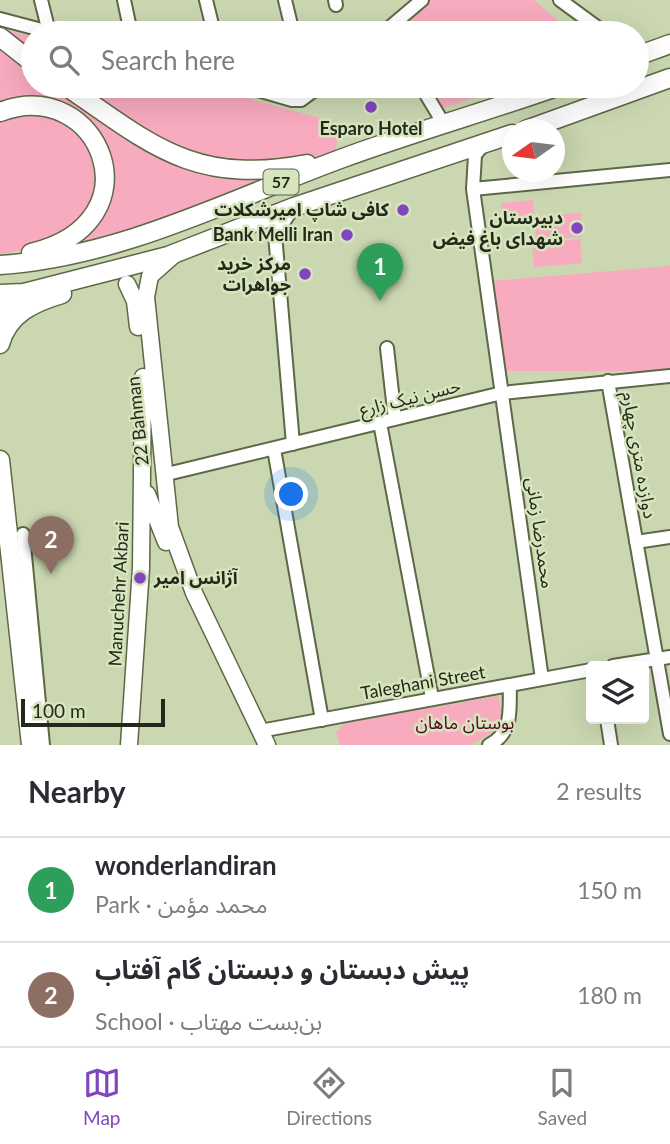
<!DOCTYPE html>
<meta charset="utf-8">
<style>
:root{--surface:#fff;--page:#f2f2f3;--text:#2b2b33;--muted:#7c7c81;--line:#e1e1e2;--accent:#8046bd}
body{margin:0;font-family:Lato,"Noto Sans Arabic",sans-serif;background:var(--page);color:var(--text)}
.controls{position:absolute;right:21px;bottom:21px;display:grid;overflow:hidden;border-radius:7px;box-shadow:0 7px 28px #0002}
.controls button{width:63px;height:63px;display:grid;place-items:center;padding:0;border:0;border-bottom:2px solid var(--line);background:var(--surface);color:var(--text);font:35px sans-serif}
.compass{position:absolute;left:502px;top:119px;width:63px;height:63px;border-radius:50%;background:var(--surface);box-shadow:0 7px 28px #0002;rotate:256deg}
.scale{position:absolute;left:21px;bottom:18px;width:144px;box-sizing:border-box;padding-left:7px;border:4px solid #24291b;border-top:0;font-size:19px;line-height:24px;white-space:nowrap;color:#24291b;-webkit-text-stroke:5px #d7e5be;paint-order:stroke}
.you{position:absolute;left:292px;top:495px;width:24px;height:24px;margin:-18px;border:5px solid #fff;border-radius:50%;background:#1a73e8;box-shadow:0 0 0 10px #1a73e833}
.badge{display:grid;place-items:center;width:46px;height:46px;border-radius:50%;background:var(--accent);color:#fff;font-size:23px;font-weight:700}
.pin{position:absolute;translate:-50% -58px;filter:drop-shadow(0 2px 4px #0008)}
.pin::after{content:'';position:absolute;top:37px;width:24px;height:21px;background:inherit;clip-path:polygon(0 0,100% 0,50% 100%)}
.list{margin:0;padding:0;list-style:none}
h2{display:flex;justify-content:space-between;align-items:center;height:91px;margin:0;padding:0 28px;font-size:30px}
h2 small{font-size:23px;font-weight:400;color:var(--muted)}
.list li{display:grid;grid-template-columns:46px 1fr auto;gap:21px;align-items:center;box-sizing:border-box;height:105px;padding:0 28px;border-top:2px solid var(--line)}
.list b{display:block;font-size:26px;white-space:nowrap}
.list p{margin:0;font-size:23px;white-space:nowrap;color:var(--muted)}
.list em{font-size:23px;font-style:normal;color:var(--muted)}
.icon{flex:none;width:38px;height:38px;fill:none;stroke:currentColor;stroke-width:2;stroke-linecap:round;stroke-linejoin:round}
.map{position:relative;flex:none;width:670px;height:745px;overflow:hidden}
.search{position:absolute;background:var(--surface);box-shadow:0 7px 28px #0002;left:21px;right:21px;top:21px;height:77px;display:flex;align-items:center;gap:18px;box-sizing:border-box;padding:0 24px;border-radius:38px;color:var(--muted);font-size:26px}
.sheet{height:301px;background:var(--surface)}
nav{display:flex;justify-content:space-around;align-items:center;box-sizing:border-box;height:98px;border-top:2px solid var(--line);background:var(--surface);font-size:19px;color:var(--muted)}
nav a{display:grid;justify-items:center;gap:4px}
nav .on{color:var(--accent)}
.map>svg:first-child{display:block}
</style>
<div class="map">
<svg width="670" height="745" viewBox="0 0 670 745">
<rect width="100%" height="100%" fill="#cad7b1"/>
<path fill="#f8aabe" d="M429 0H534L572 33H395L392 29Z
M0 28 33 37V56L0 31Z
M0 43 33 69V86H57L168 159 297 170 176 218 59 254 100 220 92 127 0 106Z
M74 86H205L326 120 338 136 335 155 244 169 182 156Z
M426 86H510L440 109Z
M25 111 73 125 100 167 91 214 39 247 0 254V119Z
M533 200 534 216 581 213 582 237 536 240 535 221 503 224 501 203Z
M580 239 582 263 534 267 532 243Z
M670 266V371H503L493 281Z
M498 696 504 725 471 745H340L336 732 345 723Z"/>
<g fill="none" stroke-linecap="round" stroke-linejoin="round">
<g stroke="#5d6846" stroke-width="16">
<path id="minor" d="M41 0 49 32
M124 0 131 33
M206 0 214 33
M285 0 293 33
M335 0 336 5
M560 0 605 33
M0 19 53 33
M383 33 422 0
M244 86 292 100H301L320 86
M421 86 445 126
M484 144 475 155 473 189 542 679
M473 189 670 170
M387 348 395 419
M608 381 670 734
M380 423 432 698
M293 444 275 234 294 207
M274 449 322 720
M163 475 502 393 670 376
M23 534 43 745
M636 542 670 537
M613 666 670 657
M607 719 611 745
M260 731 591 670
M489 745C514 732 509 710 510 685"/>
</g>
<g stroke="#5d6846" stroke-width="19">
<path id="major" d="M176 253 150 276 146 297 170 527 194 593 267 745
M127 284 135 301 138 327
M147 494 166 542
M129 745 141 568 143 377"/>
</g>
<g stroke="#5d6846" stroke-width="21">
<path id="highway" d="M0 37 33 63
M637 56 670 44
M66 86C154 147 195 185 307 164
M0 112C99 74 161 222 31 253
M526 130 670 78
M0 265C121 257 231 199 343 158 414 132 488 111 559 86
M0 294 24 293 168 256 294 207 512 134
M0 315 10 302 24 293
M0 344C8 314 34 302 62 294
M0 460 31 745"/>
</g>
<use href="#minor" stroke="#fff" stroke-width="12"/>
<use href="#major" stroke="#fff" stroke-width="16"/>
<use href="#highway" stroke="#fff" stroke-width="18"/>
</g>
<g fill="#8046bd" stroke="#d7e5be" stroke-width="2.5">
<circle cx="371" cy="107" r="7"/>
<circle cx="403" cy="210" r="7"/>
<circle cx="577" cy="228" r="7"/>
<circle cx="347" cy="235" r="7"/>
<circle cx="305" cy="274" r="7"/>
<circle cx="140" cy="578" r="7"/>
</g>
<g text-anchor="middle" stroke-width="5" stroke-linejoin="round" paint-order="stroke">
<rect fill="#d7e5be" stroke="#5a614c" stroke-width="2" x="263.5" y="169.5" width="35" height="25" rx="5"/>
<g font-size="16" font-weight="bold" fill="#24291b">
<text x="281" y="188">57</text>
</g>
<g font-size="18" font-weight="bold" fill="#24291b" stroke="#d7e5be" text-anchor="end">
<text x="371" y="135" text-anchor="middle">Esparo Hotel</text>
<text x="389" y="216">کافی شاپ امیرشکلات</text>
<text x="563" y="224">دبیرستان<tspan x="563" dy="21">شهدای باغ فیض</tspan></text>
<text x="333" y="241">Bank Melli Iran</text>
<text x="291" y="270">مرکز خرید<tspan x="291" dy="21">جواهرات</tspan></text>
<text x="154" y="584" text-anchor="start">آژانس امیر</text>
</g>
<g font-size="18" fill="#24291b" stroke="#d7e5be">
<text transform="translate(410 398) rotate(-14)" y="6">حسن نیک زارع</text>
<text transform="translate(138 421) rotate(-96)" y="6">22 Bahman</text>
<text transform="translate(639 455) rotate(80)" y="6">دوازده متری چهارم</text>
<text transform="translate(540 533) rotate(82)" y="6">محمدرضا زمانی</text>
<text transform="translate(119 594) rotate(-87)" y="6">Manuchehr Akbari</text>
<text transform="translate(423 683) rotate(-10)" y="6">Taleghani Street</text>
</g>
<g font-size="18" fill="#520826" stroke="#d7e5be">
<text x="465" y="729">بوستان ماهان</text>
</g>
</g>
</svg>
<div class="controls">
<button><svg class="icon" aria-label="layers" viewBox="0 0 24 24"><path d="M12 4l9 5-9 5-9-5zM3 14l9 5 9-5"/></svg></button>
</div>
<svg class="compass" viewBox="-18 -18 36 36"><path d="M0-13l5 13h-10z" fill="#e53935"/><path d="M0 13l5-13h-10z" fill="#7c7c81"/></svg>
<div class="scale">100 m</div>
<div class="you"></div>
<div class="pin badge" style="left:380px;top:301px;background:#2e9e5b">1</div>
<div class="pin badge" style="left:51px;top:574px;background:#8d6e63">2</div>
<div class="search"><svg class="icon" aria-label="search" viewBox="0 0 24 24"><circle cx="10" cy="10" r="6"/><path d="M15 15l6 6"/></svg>Search here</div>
</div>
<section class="sheet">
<h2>Nearby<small>2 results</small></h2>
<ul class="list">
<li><span class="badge" style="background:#2e9e5b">1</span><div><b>wonderlandiran</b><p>Park · محمد مؤمن</p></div><em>150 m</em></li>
<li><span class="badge" style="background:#8d6e63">2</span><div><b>پیش دبستان و دبستان گام آفتاب</b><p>School · بن‌بست مهتاب</p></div><em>180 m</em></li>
</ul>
</section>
<nav>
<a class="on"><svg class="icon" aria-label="map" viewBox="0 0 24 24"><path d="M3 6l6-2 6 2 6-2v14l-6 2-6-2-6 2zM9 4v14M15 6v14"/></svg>Map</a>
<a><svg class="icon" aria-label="directions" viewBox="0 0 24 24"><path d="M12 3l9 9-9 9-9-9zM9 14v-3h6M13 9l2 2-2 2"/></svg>Directions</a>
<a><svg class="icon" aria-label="saved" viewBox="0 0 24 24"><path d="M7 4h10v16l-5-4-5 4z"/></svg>Saved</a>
</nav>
